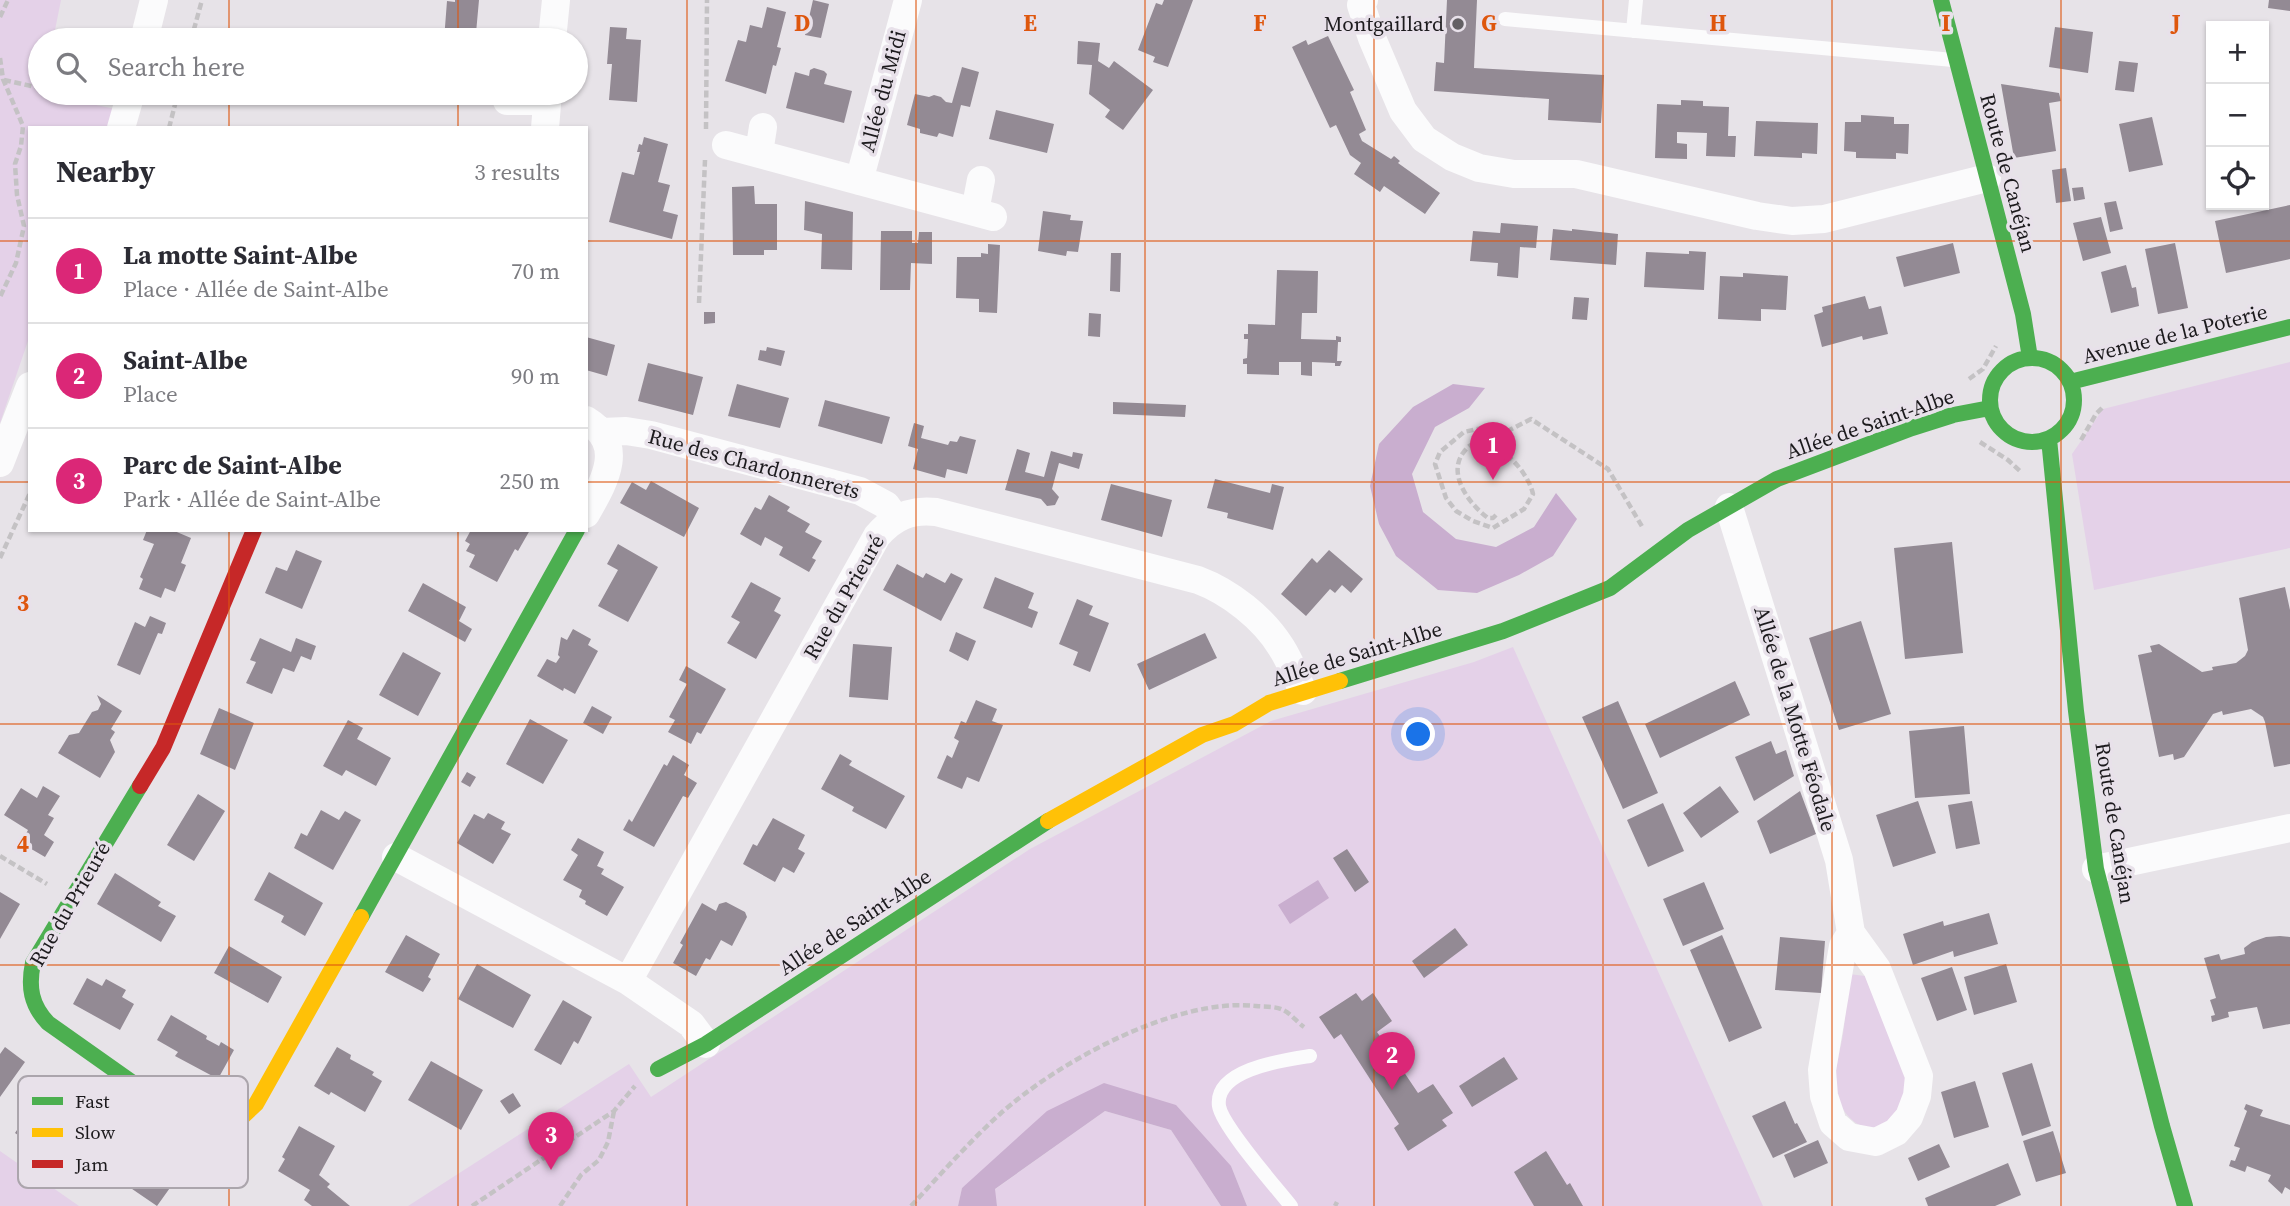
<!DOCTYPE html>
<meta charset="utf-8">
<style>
:root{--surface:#fff;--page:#f2f2f3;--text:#2b2b33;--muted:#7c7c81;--line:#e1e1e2;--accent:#db2777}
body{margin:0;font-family:"Source Serif 4",serif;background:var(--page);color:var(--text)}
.controls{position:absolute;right:21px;top:21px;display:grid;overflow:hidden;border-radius:0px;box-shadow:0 2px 5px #0004}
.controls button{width:63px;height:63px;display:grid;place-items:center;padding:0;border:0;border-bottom:2px solid var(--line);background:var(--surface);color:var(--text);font:35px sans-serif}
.you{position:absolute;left:1419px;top:735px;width:24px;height:24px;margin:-18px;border:5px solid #fff;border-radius:50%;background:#1a73e8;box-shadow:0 0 0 10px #1a73e833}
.badge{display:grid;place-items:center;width:46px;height:46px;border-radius:50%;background:var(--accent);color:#fff;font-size:23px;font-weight:700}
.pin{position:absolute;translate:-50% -58px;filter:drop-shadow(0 2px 4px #0008)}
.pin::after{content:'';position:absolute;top:37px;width:24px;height:21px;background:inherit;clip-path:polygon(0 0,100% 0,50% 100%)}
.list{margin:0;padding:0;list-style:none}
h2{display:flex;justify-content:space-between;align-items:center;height:91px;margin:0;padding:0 28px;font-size:30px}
h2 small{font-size:23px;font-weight:400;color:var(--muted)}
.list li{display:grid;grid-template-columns:46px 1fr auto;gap:21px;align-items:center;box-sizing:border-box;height:105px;padding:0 28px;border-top:2px solid var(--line)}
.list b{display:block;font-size:26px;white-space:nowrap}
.list p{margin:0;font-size:23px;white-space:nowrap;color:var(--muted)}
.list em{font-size:23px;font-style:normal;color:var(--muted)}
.icon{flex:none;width:38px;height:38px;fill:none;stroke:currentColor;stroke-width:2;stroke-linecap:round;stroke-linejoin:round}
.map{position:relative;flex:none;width:2290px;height:1206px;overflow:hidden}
.search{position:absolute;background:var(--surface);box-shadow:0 2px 5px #0004;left:28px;top:28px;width:560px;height:77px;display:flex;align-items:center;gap:18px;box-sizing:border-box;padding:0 24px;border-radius:38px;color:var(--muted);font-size:26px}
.panel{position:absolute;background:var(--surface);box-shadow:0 2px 5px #0004;left:28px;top:126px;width:560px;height:406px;border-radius:0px}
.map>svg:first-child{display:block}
</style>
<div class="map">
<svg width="2290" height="1206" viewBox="0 0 2290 1206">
<rect width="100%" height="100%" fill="#e7e3e8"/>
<path fill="#e4d1e8" d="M0 0H61L53 40H40V93L115 109 109 128H30V335L0 423Z
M2290 362V548L2094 590 2072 454 2103 409Z
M1513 647 1763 1206H1247L1231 1166 1104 1083 962 1188 958 1206H408L629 1064 651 1097 1030 849 1271 721 1474 662Z
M1849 974 1865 976 1906 1078C1905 1088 1904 1099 1898 1109 1878 1143 1844 1126 1837 1093 1833 1073 1840 1053 1843 1034 1846 1014 1847 994 1849 974Z
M1105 1111 1171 1130 1221 1206H997L994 1190Z
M0 1151 79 1206H0Z"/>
<path fill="#c9aecf" d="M1453 384 1485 388 1469 408 1435 427 1412 474 1423 512 1456 539 1496 547 1534 527 1556 493 1577 519 1553 556 1519 575 1477 593 1438 590 1396 556 1379 524 1370 486 1379 444 1413 407Z
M1318 880 1329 898 1290 924 1278 905Z
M1104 1083 1176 1105 1231 1166 1247 1206H1221L1171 1130 1105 1111 995 1189 997 1206H958L962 1188 1047 1111Z"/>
<path fill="#938a94" d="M455 0H479L476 33 491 34 490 40H444L447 1 455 2Z
M813 0 829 4 821 38 805 35Z
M1164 0H1193L1168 67 1153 62 1155 57 1138 50 1156 3 1162 5Z
M1447 0H1477L1474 68 1604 75 1601 123 1548 120 1549 99 1434 91 1436 62 1444 63Z
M2269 0H2290V11L2268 8Z
M767 7 786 12 777 47 781 48 776 66 773 65 766 94 725 81 738 40 746 42 750 25 762 28Z
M610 27 627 28 626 39 641 40 637 102 609 100 612 64H607Z
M2055 27 2093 32 2088 73 2049 67Z
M1328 36 1354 90 1350 92 1366 130 1359 134 1362 141 1391 159 1394 156 1400 161 1398 163 1440 193 1425 214 1384 186 1380 192 1354 174 1361 163 1350 155 1336 125 1330 128 1292 47 1306 40 1308 45Z
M1078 41 1100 43 1098 61 1109 68 1114 61 1153 90 1123 130 1105 117 1110 110 1089 94 1092 65 1077 64Z
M2119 61 2138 63 2134 92 2115 90Z
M962 67 979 72 970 107 961 105 953 137 939 133 937 137 920 133V129L907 125 915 94 929 97 934 95 941 97 946 102 952 103Z
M814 68 824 71 827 74 824 84 852 91 844 123 786 108 795 72 809 76 810 70Z
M2001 84 2059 93 2061 101 2049 103 2056 151 2014 158Z
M1681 100 1703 101V106L1729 107 1728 136H1736L1735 157 1706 156 1707 133 1677 132V143L1687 144V159L1655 158 1657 104 1681 105Z
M996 110 1054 124 1047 153 989 139Z
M1861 115 1894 117V124H1909L1908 154 1896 153V159L1856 158V152L1844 151 1845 122H1861Z
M2152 117 2163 165 2129 172 2119 124Z
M1756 121 1818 123 1817 154 1802 153V158L1754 156Z
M644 137 668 144 658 182 670 185 663 211 678 215 672 239 609 222 622 172 634 175 640 152H637L639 144 642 145Z
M2066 168 2071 201 2056 203 2052 170Z
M754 186 755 204H777V250H764V255H733L732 187Z
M2083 187 2085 199 2074 201 2072 188Z
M805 201 853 212 852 270 821 269 822 234 804 230Z
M2116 201 2123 229 2110 232 2104 203Z
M2290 205V259L2226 273 2215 221Z
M1043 211 1071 215 1070 220 1083 221 1078 252 1067 251 1066 256 1038 251Z
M2101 217 2111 253 2083 261 2073 223Z
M1501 223 1538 226 1536 248 1520 247 1518 278 1497 276 1498 263 1470 261 1473 231 1500 233Z
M1553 229 1572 231V229L1618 234 1616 265 1550 260Z
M881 231H912V243H918L919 232H932V264L911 263 910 290H880Z
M1953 243 1960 273 1904 287 1896 257Z
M2175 243 2188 308 2158 314 2145 249Z
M988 244 1000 245 997 313 979 312V299L956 298 957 257H981V253L988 254Z
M1689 251 1706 252 1704 290 1644 287 1646 252 1689 254Z
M1111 253H1121L1120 292 1110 291Z
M2126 265 2132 288 2136 287 2139 306 2111 313 2101 272Z
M1277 270 1318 271 1317 313H1302L1301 339 1336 340V336L1341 337V342H1338L1337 361H1342L1340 366H1335V363L1312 362V376L1301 375V362H1279V375L1247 374V364H1243V359L1247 358 1248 339H1244V334H1248V324L1275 325Z
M1743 273 1788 276 1786 310 1761 309V321L1718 319 1720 276 1743 277Z
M1865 296 1869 309 1881 306 1888 334 1863 340 1862 336 1822 347 1814 315 1823 312 1822 307Z
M1574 297 1589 298 1587 320 1572 319Z
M704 312H715V323L704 324Z
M1089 313 1101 314 1100 337 1088 336Z
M586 337 615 345 607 376 586 370Z
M767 347 785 351 781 366 758 360 760 350 766 351Z
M648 363 703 377 693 415 638 401Z
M737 384 789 398 780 428 728 416Z
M825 400 890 417 882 444 818 426Z
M1113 402 1186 405 1185 417 1113 414Z
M914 423 924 426 921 438 948 445 950 441 957 442 960 436 976 440 967 474 947 469 945 478 913 469 918 449 908 446Z
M1017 449 1030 453 1025 472 1044 477 1051 451 1072 457 1073 452 1083 454 1079 469 1059 463 1052 489 1059 497 1055 505 1047 506 1041 499 1005 490Z
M1215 479 1270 493 1272 484 1284 487 1273 530 1227 518 1228 513 1207 508Z
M651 481 699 508 684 537 620 503 632 482 646 490Z
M1111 484 1172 500 1162 537 1101 520Z
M769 495 790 507 787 511 810 524 805 532 822 541 812 558 816 560 809 572 779 555 783 547 765 537 761 546 740 534 755 507 761 510Z
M147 530H172L191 538 181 563 186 565 175 592 165 588 161 598 139 589 143 579 140 577 154 544 143 540Z
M471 530H530L518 551 515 549 497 582 469 567 475 555 466 551 470 544 465 541Z
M1952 542 1963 653 1905 659 1894 548Z
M618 544 658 567 628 622 598 606 618 570 607 564Z
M296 550 322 561 302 609 265 593 276 567 287 571Z
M1329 550 1363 579 1351 593 1342 585 1335 593 1330 589 1306 616 1281 594 1312 558 1317 563Z
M897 564 923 578 926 573 945 583 951 573 963 579 941 621 883 590Z
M995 577 1034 593 1028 608 1038 612 1032 628 983 608Z
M751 582 781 598 774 611 781 615 756 659 727 643 740 622 731 617Z
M423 583 466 607 459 621 472 629 465 642 408 611Z
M2285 587 2290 610V764L2274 767 2265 722 2263 717 2251 709 2223 715 2222 711 2213 714 2184 757 2174 760 2173 754 2159 757 2138 655 2152 652 2150 646 2159 644 2202 672 2213 670 2212 667 2236 663 2245 656 2248 650 2239 598Z
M1077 599 1093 606 1089 615 1109 623 1090 672 1073 665 1078 652 1059 644Z
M150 616 166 623 162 634 158 633 140 675 117 665 135 622 145 627Z
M1861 621 1891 714 1839 730 1809 638Z
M573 629 591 639 588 645 598 651 575 694 564 688 563 691 537 676 547 659 556 663 560 657 558 655 561 637 567 640Z
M956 632 976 641 968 661 949 651Z
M1205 633 1217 658 1149 690 1137 664Z
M260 638 291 652 296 638 316 646 311 660 301 656 294 672 283 668 272 694 246 683 256 662 250 660Z
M853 644 892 647 888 700 849 697Z
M403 652 441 673 418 716 379 695Z
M686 666 726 689 701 734 697 732 691 744 668 732 675 720 669 717 687 684 679 680Z
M1735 681 1750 715 1660 758 1645 724Z
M97 695 122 711 111 729 115 732 110 740 115 752 100 778 58 753 69 735 79 733 92 712 98 710 101 704Z
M976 700 997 709 992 721 1003 725 979 782 967 777 962 789 937 778 947 755 952 758 959 741 954 738 961 721 966 723Z
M1618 701 1658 793 1623 809 1582 717Z
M592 706 612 717 603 734 583 723Z
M219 708 254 723 235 770 200 754Z
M530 719 568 740 543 784 506 764Z
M348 720 363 728 357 739 391 758 376 786 346 770 342 776 323 766Z
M1964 726 1970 794 1915 798 1909 731Z
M1771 741 1776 754 1786 750 1794 776 1754 801 1735 757Z
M840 754 852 761 849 765 905 796 886 829 852 811 854 807 821 789Z
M673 755 689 765 684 775 697 783 688 798 683 796 654 847 623 830 629 819 632 822 664 764 667 766Z
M467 772 476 777 470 787 461 782Z
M43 786 60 796 48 815 54 818 44 835 54 842 45 857 21 843 28 830 4 815 21 788 37 798Z
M1720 786 1739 812 1701 838 1683 813Z
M1800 791 1816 834 1770 854 1757 821Z
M198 794 225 811 194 861 167 845Z
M1918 801 1936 853 1893 867 1876 815Z
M1972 801 1980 844 1956 849 1948 805Z
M1663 803 1684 851 1648 867 1627 820Z
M321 810 339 820 345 811 361 820 333 870 294 848 301 833 307 836Z
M488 813 505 822 501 829 511 834 493 864 457 843 474 814 484 819Z
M773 818 805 835 798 849 805 853 794 873 783 867 775 882 743 864 753 844 757 846Z
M578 838 604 852 597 866 604 869 601 874 624 887 607 916 585 904 586 901 579 897 582 890 563 880 578 855 571 850Z
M1347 849 1369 882 1355 892 1333 858Z
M269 872 323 903 305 936 281 922 284 916 254 900Z
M115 873 161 902 158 906 176 916 161 942 97 904Z
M1704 882 1724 929 1683 946 1663 899Z
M0 892 20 904 0 939Z
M726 902 745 912 747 917 732 946 721 940 710 960 706 958 696 976 673 963 683 945 680 943 702 903 716 911 719 904Z
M1989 913 1998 944 1954 957 1953 951 1913 965 1903 934 1943 921 1944 926Z
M1455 928 1468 945 1424 978 1412 961Z
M406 935 440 954 428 977 431 979 423 992 385 972Z
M1722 935 1762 1028 1729 1042 1690 950Z
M2280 936 2290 937V1024L2263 1029 2257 1007 2228 1012 2229 1017 2212 1022 2211 1016 2215 1015 2210 1000 2216 998 2204 958 2219 954 2221 960 2245 954 2244 948 2252 942 2266 937Z
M1780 937 1825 941 1821 993 1775 990Z
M229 946 282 977 268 1003 214 973Z
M477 964 531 995 513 1028 458 999Z
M2006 964 2017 1002 1974 1015 1964 977Z
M1952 967 1967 1010 1937 1021 1921 978Z
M87 978 102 986 106 979 126 990 122 997 134 1004 120 1030 73 1004Z
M1356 993 1362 1001 1373 993 1392 1021 1377 1032 1418 1093 1433 1084 1453 1113 1442 1120 1447 1126 1408 1151 1394 1128 1399 1124 1341 1034 1334 1039 1319 1017Z
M563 1000 592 1017 578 1044 574 1041 561 1065 534 1050Z
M171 1015 207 1036 206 1039 219 1046 221 1042 234 1050 218 1079 175 1056 178 1052 157 1040Z
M5 1047 25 1062 0 1097V1054Z
M337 1047 351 1055 350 1059 374 1072 372 1075 382 1081 365 1112 331 1092 329 1095 314 1086Z
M1504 1057 1518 1079 1472 1107 1459 1086Z
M431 1061 483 1090 461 1130 408 1100Z
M2032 1063 2051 1126 2022 1136 2002 1073Z
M44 1081 101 1120 82 1148 45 1123 30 1143 15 1133 29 1112 25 1109Z
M1975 1081 1989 1127 1954 1138 1941 1092Z
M513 1093 521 1106 509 1114 500 1101Z
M1785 1101 1795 1124 1797 1123 1807 1142 1773 1158 1752 1116Z
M2246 1104 2263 1110 2260 1116 2290 1125V1190L2285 1187 2282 1194 2268 1181 2271 1175 2247 1166 2245 1172 2229 1166 2231 1160 2235 1161 2240 1148 2234 1146 2247 1111 2244 1109Z
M299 1126 335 1146 319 1175 330 1184 327 1187 350 1206H312L304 1200 310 1190 278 1171 285 1159 282 1157Z
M2053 1131 2066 1173 2036 1182 2023 1141Z
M1818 1140 1828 1163 1794 1178 1784 1155Z
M141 1142 182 1171 157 1206 116 1178Z
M1939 1144 1950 1167 1918 1181 1908 1158Z
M1546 1151 1567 1185 1570 1183 1583 1206H1534L1514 1172Z
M2008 1163 2021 1195 1995 1206H1928L1925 1198Z"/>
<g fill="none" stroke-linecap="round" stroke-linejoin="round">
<path stroke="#c4c2c4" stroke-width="4.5" stroke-dasharray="7 3.5" stroke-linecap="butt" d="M0 17 8 0
M191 40 202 0
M0 58 3 79 23 126 21 146 15 164 17 195 24 226 16 263 0 297
M4 80 40 88
M60 93 79 97V93
M169 128 178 93
M706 129 707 0
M699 303 705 160
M1969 379 1983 369 1996 346
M2081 440 2096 414 2103 407
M1980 442 2008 460 2021 472
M1496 515 1493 518H1488C1470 505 1447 475 1463 453 1466 449 1470 444 1475 443 1501 441 1528 472 1533 494L1524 509 1493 528 1473 521 1456 511 1446 498 1435 464 1440 452 1464 432 1486 427 1504 433 1531 419 1608 469 1643 528
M0 558 30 493
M0 856 47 884
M472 1206 614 1111 635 1086
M560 1206 581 1175 599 1160 608 1142 614 1111
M911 1206C940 1175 969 1142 1000 1114 1059 1061 1177 997 1256 1006 1264 1007 1276 1006 1283 1010 1290 1013 1297 1022 1304 1027
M1335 1206 1337 1202"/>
<path stroke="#fbfbfc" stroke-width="14" d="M1505 19 1953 60
M1633 31 1636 0
M1291 1206C1276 1187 1222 1126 1219 1106 1214 1069 1285 1060 1310 1056"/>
<path stroke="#fbfbfc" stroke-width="28" d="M1364 0 1361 5 1372 38 1403 111 1424 139 1452 157 1479 168 1514 174H1576L1757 216 1792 221 1824 219 1987 178
M144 40 154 0
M552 40 556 0
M507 101H547
M121 128 131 93
M545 128 548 93
M726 145 993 217
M759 153 763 127
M859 181 908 0
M975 211 981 180
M586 420C627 445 604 482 586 514
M602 432 626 431 651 435 860 491 886 505 896 519
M0 463 30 386
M1729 507 1839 860 1851 933 1877 969 1919 1076 1917 1096 1909 1117 1896 1132 1876 1142 1849 1137 1833 1123 1824 1096 1822 1070 1843 946 1851 933
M396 857 628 981 691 1024 706 1044
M2096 869 2290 828
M628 981 877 536C893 517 911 509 936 512L1198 580C1230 592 1263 618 1281 647 1290 661 1296 677 1303 691"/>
<path stroke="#4caf50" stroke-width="16" d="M1941 0 2023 314 2030 358
M1990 400a42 42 0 1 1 84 0a42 42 0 1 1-84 0Z
M2070 382 2290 327
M2049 439 2076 711 2096 869 2162 1126 2185 1206
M1340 681 1503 631 1610 588 1688 530 1777 479 1912 428 1953 415 1990 408
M140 786 33 963C28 987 31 1005 48 1023L191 1124 219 1127 239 1120
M361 917 577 530
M658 1069 706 1044 1048 821"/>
<path stroke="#ffc107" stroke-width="16" d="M1048 821 1202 735 1234 724 1269 703 1340 681
M239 1120 256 1104 361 917"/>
<path stroke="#c62828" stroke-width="16" d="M140 786 163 748 254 530"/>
</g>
<path fill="none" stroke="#de560d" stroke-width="2" stroke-opacity="0.55" d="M229 0V40M458 0V40M687 0V1206M916 0V1206M1145 0V1206M1374 0V1206M1603 0V1206M1832 0V1206M2061 0V1206M229 93V128M458 93V128M0 241H30M586 241H2290M0 482H30M586 482H2290M229 530V1206M458 530V1206M0 724H2290M0 965H2290"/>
<circle fill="#636064" stroke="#e8e1ea" stroke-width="2.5" cx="1458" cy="24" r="7"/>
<g text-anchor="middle" stroke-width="7" stroke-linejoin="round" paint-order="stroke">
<g font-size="21" fill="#1c1a1d" stroke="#e8e1ea" text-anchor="end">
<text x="1444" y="31">Montgaillard</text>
</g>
<g font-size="21" fill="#1c1a1d" stroke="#e8e1ea">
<text transform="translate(883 91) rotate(-75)" y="7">Allée du Midi</text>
<text transform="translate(2008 173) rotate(75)" y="7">Route de Canéjan</text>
<text transform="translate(2175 334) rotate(-14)" y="7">Avenue de la Poterie</text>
<text transform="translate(1870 424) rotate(-19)" y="7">Allée de Saint-Albe</text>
<text transform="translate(754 464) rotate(15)" y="7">Rue des Chardonnerets</text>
<text transform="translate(844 597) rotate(-60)" y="7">Rue du Prieuré</text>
<text transform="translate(1357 654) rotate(-17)" y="7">Allée de Saint-Albe</text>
<text transform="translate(1795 719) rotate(73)" y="7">Allée de la Motte Féodale</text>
<text transform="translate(2115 823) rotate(81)" y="7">Route de Canéjan</text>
<text transform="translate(70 904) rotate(-60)" y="7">Rue du Prieuré</text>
<text transform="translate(855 922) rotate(-33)" y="7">Allée de Saint-Albe</text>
</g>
</g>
<rect x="18" y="1076" width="230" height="112" rx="10" fill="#e8e1ea" stroke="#aba5ac" stroke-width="2"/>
<rect x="32" y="1097" width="31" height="8" fill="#4caf50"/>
<rect x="32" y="1128" width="31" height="9" fill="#ffc107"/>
<rect x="32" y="1160" width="31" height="8" fill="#c62828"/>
<g font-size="19" fill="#1c1a1d">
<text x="75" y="1108">Fast</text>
<text x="75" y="1139">Slow</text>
<text x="75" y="1171">Jam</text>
</g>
<g font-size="23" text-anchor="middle" font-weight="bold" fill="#de560d" stroke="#e8e1ea" stroke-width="7" stroke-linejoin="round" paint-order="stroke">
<text x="802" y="31">D</text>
<text x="1030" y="31">E</text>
<text x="1260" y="31">F</text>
<text x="1489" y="31">G</text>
<text x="1718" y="31">H</text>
<text x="1946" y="31">I</text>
<text x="2176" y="31">J</text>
<text x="23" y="611">3</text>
<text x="23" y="852">4</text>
</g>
</svg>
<div class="controls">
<button>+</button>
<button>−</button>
<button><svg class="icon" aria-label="locate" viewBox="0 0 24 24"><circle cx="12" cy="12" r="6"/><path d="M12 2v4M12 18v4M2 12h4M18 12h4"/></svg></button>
</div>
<div class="you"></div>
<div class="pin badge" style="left:1493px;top:480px">1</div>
<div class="pin badge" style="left:1392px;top:1090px">2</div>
<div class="pin badge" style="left:551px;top:1170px">3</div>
<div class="search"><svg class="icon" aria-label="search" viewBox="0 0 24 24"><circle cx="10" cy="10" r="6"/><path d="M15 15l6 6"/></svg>Search here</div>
<section class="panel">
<h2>Nearby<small>3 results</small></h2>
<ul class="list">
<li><span class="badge">1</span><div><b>La motte Saint-Albe</b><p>Place · Allée de Saint-Albe</p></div><em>70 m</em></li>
<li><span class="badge">2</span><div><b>Saint-Albe</b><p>Place</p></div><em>90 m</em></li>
<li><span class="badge">3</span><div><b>Parc de Saint-Albe</b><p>Park · Allée de Saint-Albe</p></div><em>250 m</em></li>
</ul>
</section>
</div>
